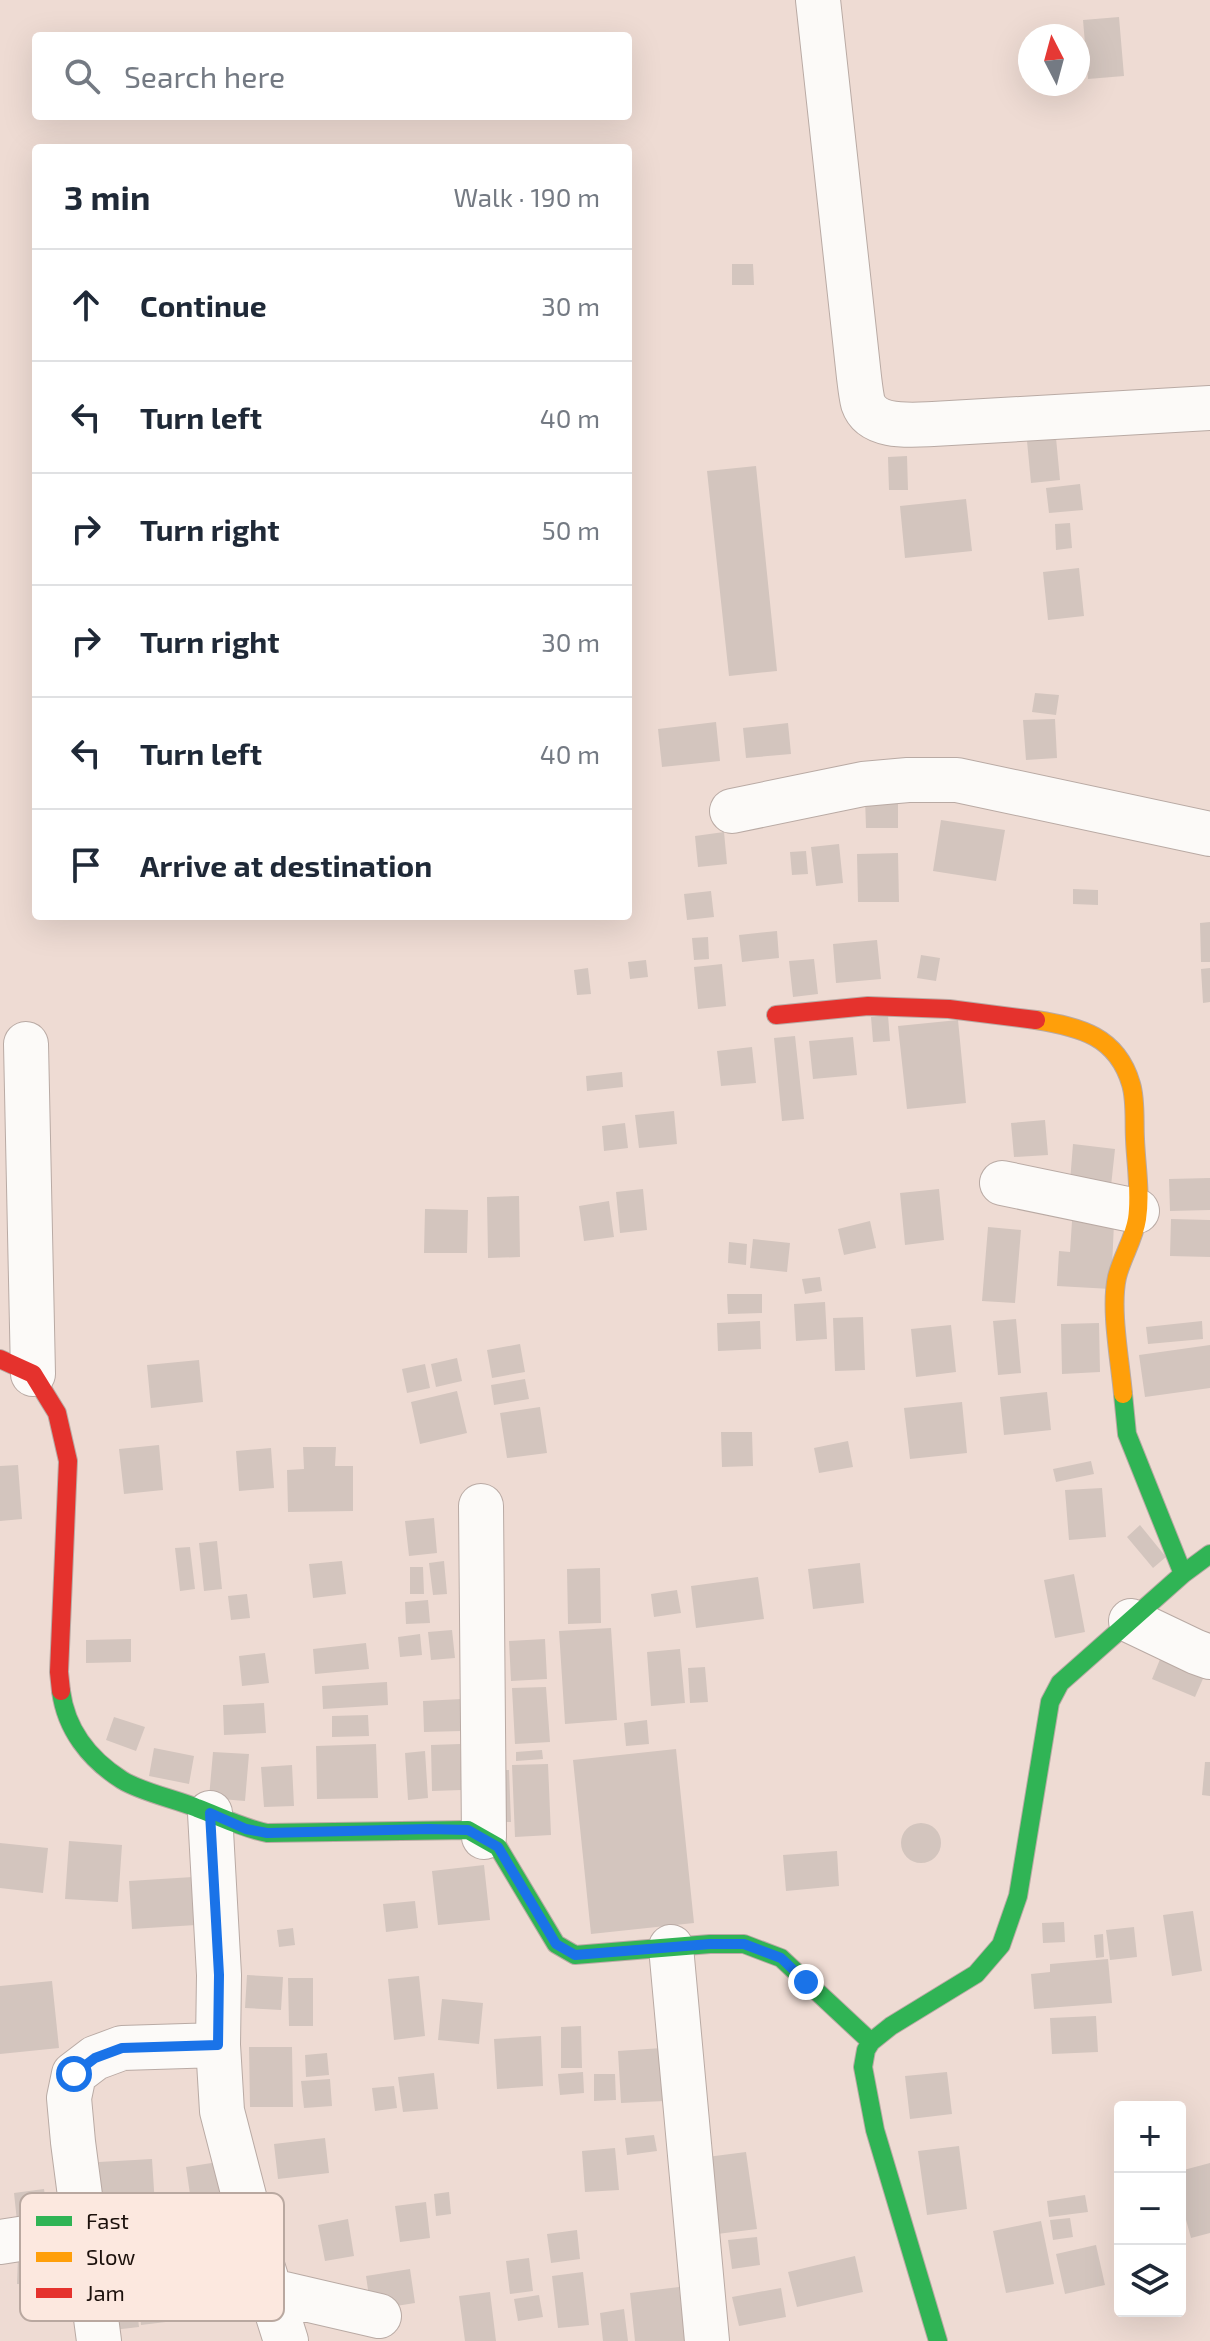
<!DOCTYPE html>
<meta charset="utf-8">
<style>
:root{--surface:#fff;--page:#f6f6f7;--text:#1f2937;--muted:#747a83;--line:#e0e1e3}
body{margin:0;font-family:"Exo 2",sans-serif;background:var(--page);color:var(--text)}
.controls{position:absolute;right:24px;bottom:24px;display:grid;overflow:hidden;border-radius:8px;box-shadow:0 8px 32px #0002}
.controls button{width:72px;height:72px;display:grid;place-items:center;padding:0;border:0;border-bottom:2px solid var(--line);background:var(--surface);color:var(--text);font:40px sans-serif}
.compass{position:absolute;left:1018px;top:24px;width:72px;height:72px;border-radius:50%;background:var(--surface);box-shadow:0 8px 32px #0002;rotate:354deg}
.stop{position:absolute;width:24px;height:24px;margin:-18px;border:6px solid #1a73e8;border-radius:50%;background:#fff}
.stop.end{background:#1a73e8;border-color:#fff;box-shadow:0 2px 8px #0008}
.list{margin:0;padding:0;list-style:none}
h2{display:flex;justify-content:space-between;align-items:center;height:104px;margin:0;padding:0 32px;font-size:34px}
h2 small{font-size:26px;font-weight:400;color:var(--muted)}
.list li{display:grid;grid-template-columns:52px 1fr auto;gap:24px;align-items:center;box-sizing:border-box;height:112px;padding:0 32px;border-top:2px solid var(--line)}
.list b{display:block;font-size:30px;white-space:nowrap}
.list em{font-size:26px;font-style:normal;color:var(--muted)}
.icon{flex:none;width:44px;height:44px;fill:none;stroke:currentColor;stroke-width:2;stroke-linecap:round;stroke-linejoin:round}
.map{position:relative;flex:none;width:1210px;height:2341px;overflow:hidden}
.search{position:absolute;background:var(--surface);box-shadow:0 8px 32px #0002;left:32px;top:32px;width:600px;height:88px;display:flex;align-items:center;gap:20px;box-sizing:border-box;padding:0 28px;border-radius:8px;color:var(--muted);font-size:30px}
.panel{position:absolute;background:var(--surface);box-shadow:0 8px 32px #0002;left:32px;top:144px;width:600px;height:776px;border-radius:8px}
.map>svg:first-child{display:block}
</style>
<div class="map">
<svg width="1210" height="2341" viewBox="0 0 1210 2341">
<rect width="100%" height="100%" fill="#eedbd3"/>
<path fill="#d3c5be" d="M1119 17 1124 76 1088 79 1083 20Z
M732 264H753L754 285H732Z
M1056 438 1060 480 1031 483 1027 441Z
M907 456 908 490H889L888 457Z
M756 466 777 671 729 676 707 471Z
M1080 484 1083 510 1049 513 1046 488Z
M966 499 972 551 905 558 900 506Z
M1070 523 1072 548 1056 550 1055 524Z
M1079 568 1084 616 1048 620 1043 572Z
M1035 693 1059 695 1056 715 1032 712Z
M1055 719 1057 758 1026 760 1023 720Z
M716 722 720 761 662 767 658 729Z
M788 723 791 754 746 758 743 728Z
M898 797V828H866L865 798Z
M941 820 1005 830 996 881 933 871Z
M724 832 727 864 698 867 695 836Z
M839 844 843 883 816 886 811 847Z
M806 851 808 874 792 875 790 852Z
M898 853 899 902H858L857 854Z
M1073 889 1098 890V905L1073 904Z
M711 891 714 917 687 920 684 894Z
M1210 922V962H1201L1200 923Z
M777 931 779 958 742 962 739 935Z
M708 937 709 959 694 960 692 938Z
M877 940 881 979 836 983 833 944Z
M921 955 940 958 936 981 917 978Z
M814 959 818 994 793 997 789 961Z
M646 960 648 977 630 979 628 962Z
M722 964 726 1006 698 1009 694 967Z
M588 968 591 994 577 995 574 970Z
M1210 968V1002L1203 1003 1201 969Z
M888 1015 890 1041 873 1042 871 1017Z
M958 1020 966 1103 907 1109 898 1026Z
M795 1036 804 1119 782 1121 774 1038Z
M853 1037 857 1075 813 1079 809 1041Z
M752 1047 756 1083 721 1086 717 1051Z
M622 1072 623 1087 587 1091 586 1076Z
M674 1111 677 1144 639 1148 635 1115Z
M1045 1120 1048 1155 1014 1157 1011 1123Z
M625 1123 628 1148 604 1151 602 1126Z
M1073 1144 1115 1149 1111 1186 1070 1182Z
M1210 1178V1210L1170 1211 1169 1179Z
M643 1189 647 1230 620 1233 616 1192Z
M939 1189 944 1240 905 1245 900 1193Z
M519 1196 520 1257 488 1258 487 1197Z
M609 1201 614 1237 584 1241 579 1206Z
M425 1209 468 1210 467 1253H424Z
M1171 1219 1210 1220V1257L1170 1256Z
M870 1221 876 1248 844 1255 838 1229Z
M1072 1221 1114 1223 1111 1289 1057 1286 1059 1251 1070 1252Z
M988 1227 1021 1230 1015 1303 982 1301Z
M753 1239 790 1243 787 1272 750 1268Z
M729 1242 747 1244 746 1265 728 1263Z
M820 1277 822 1291 805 1294 802 1279Z
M727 1294H762V1313L728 1314Z
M825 1302 827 1339 796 1341 794 1304Z
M863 1317 865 1370 835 1371 833 1318Z
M1016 1319 1021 1373 998 1375 993 1321Z
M760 1321 761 1349 718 1351 717 1323Z
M1202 1321 1203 1339 1148 1344 1146 1327Z
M1099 1323 1100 1372 1062 1374 1061 1324Z
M951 1325 956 1372 916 1377 911 1329Z
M520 1344 525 1372 492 1378 487 1350Z
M1210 1345V1388L1145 1397 1139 1355Z
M457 1358 462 1381 436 1387 431 1364Z
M199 1360 203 1402 151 1408 147 1365Z
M425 1364 430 1388 407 1393 402 1369Z
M525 1379 529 1399 494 1405 491 1385Z
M457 1391 467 1433 420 1444 411 1402Z
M1047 1392 1051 1430 1004 1435 1000 1397Z
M962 1402 967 1453 910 1459 904 1408Z
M540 1407 547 1453 507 1458 500 1413Z
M721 1432H752L753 1466 722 1467Z
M848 1441 853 1467 819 1473 814 1448Z
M159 1445 163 1490 124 1494 119 1449Z
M303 1447H336L335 1466H353V1511L288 1512 287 1470 304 1469Z
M271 1448 274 1488 239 1491 236 1451Z
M1091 1461 1094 1474 1056 1482 1053 1469Z
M18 1465 22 1519 0 1521V1466Z
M1102 1488 1106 1537 1069 1540 1065 1490Z
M434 1518 437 1553 409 1556 405 1521Z
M1140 1525 1166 1557 1153 1568 1127 1537Z
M217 1541 222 1589 204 1591 199 1543Z
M190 1547 195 1589 180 1591 175 1548Z
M342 1561 346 1594 313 1598 309 1564Z
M444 1561 447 1594 433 1595 429 1563Z
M860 1563 864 1603 813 1609 808 1569Z
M410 1567H423L424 1594H410Z
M600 1568 601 1623 568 1624 567 1569Z
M1074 1574 1085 1632 1055 1638 1044 1580Z
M758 1577 764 1619 696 1628 691 1586Z
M677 1590 681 1613 654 1617 651 1594Z
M247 1594 250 1618 231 1620 228 1596Z
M428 1600 430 1623 406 1624 405 1602Z
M611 1628 617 1720 565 1724 559 1631Z
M452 1630 455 1658 431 1660 428 1632Z
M420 1634 422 1655 400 1657 398 1637Z
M131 1639V1662L86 1663V1640Z
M545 1639 547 1679 511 1681 509 1641Z
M366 1643 369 1669 315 1674 313 1649Z
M1165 1647 1209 1665 1195 1697 1152 1679Z
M680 1649 685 1703 651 1706 647 1652Z
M265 1653 269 1683 242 1686 239 1656Z
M705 1667 708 1702 690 1703 688 1668Z
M387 1682 388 1705 323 1709 322 1686Z
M546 1687 550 1742 515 1744 512 1688Z
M462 1699V1731L424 1732 423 1701Z
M264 1703 266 1733 224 1735 223 1705Z
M368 1715 369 1736 332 1737V1716Z
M114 1717 145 1727 136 1751 106 1740Z
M647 1720 649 1744 626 1746 624 1723Z
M376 1744 378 1798 317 1799 316 1746Z
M460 1744 462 1790 432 1791 431 1745Z
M154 1748 194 1756 189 1784 149 1776Z
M676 1749 694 1923 591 1934 573 1760Z
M542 1750 543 1759 516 1761V1752Z
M425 1751 428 1798 408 1800 405 1753Z
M213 1752 249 1754 245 1801 209 1798Z
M1205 1762H1210V1796L1202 1795Z
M548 1764 551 1835 515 1837 512 1765Z
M292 1765 294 1806 264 1807 261 1767Z
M498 1770H509L511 1822H500Z
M901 1843a20 20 0 1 1 40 0a20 20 0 1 1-40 0Z
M69 1841 122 1845 118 1902 65 1899Z
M0 1843 48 1848 43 1893 0 1888Z
M837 1851 839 1886 786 1891 783 1855Z
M484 1865 490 1920 438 1925 432 1871Z
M193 1877 196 1925 132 1929 129 1881Z
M415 1901 418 1928 386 1932 383 1904Z
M1193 1911 1202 1971 1172 1976 1163 1915Z
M1064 1922 1065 1942 1043 1943 1042 1923Z
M1134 1927 1137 1957 1110 1960 1106 1930Z
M293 1928 295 1945 279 1947 277 1930Z
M1103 1934 1104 1957 1096 1958 1094 1935Z
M1108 1959 1112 2003 1034 2009 1031 1974 1050 1972V1964Z
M247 1975 283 1977 281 2010 245 2008Z
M419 1976 425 2036 394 2040 388 1979Z
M288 1978H313V2026H289Z
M52 1981 59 2048 0 2054V1986Z
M442 1999 483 2003 479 2044 438 2040Z
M1096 2016 1098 2052 1052 2054 1050 2018Z
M581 2026 582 2068H561V2027Z
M541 2036 543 2086 497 2089 494 2039Z
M249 2047H292L293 2107H250Z
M662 2048 665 2101 621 2103 618 2051Z
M327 2053 329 2075 306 2077 305 2055Z
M583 2072 584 2093 560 2095 558 2074Z
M947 2072 952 2114 910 2119 905 2076Z
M434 2073 438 2109 403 2112 398 2077Z
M594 2074H615L616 2100 594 2101Z
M330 2079 332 2106 304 2108 301 2081Z
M394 2086 397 2108 375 2111 372 2088Z
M654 2135 657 2151 627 2155 625 2138Z
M325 2138 329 2173 278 2179 274 2144Z
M959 2146 967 2209 927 2215 918 2151Z
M615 2148 619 2190 585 2192 582 2151Z
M746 2152 757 2229 717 2234 707 2157Z
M152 2159 156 2221 103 2225 99 2162Z
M218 2162 224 2204 192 2208 186 2167Z
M1210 2163V2233L1191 2238 1180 2198V2171Z
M44 2189 48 2217 17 2221 14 2193Z
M449 2192 451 2214 436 2216 434 2194Z
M1085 2195 1088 2212 1049 2217 1047 2201Z
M426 2202 430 2238 400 2242 395 2206Z
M1070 2218 1073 2237 1053 2240 1050 2220Z
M348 2219 354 2256 325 2261 318 2225Z
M1041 2221 1054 2284 1006 2293 993 2231Z
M577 2230 580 2259 551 2263 547 2234Z
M757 2237 760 2265 732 2269 728 2240Z
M1096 2245 1105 2285 1065 2294 1056 2254Z
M855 2256 863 2292 797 2307 788 2272Z
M18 2257H60V2284H17Z
M529 2258 533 2291 510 2294 506 2261Z
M410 2269 415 2303 371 2310 366 2276Z
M583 2272 589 2325 558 2328 552 2276Z
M177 2277 182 2320 141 2325 137 2281Z
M134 2282 139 2327 113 2330 108 2285Z
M679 2287 685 2341H635L630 2293Z
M781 2288 786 2317 739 2326 732 2297Z
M490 2292 496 2341H465L459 2296Z
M539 2295 543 2317 518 2321 514 2299Z
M624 2309 628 2341H603L600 2313Z"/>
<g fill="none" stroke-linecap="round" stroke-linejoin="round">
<g stroke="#b9aaa4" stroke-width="46">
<path id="street" d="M818 0 859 377C860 385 861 395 863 403 872 429 910 425 933 424L1210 408
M732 811 863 784 908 780H957L1210 834
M26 1044 33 1374
M1002 1183 1137 1211
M481 1506 484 1837
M1131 1621 1196 1652 1210 1657
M210 1813 219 1975 218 2045 222 2111 261 2262 286 2341
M671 1947 707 2341
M0 2242 84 2229
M271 2291 379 2316
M99 2341 73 2142 69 2098 74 2074 95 2058 122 2048 218 2045"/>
</g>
<g stroke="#b9aaa4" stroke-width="20">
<path id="fast" d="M1123 1394 1127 1434 1183 1574
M61 1691C66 1729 89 1759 122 1780 141 1792 175 1799 197 1808 221 1817 242 1828 267 1833L468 1830 498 1847 556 1944 575 1955 710 1944H744L781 1958 871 2042
M938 2341 875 2130 863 2067 866 2050 871 2042 891 2026 976 1974 1001 1945 1018 1896 1050 1702 1060 1683 1183 1574 1210 1554"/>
</g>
<g stroke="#b9aaa4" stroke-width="20">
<path id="slow" d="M1036 1020C1080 1027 1117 1036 1131 1084 1136 1100 1134 1121 1135 1139 1136 1165 1141 1193 1137 1219 1134 1239 1122 1257 1117 1277 1110 1309 1120 1360 1123 1394"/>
</g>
<g stroke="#b9aaa4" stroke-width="20">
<path id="jam" d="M776 1015 868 1006 949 1009 1036 1020
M0 1359 33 1374 57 1413 68 1461 59 1672 61 1691"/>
</g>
<use href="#street" stroke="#fcfaf8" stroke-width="44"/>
<use href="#fast" stroke="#30b455" stroke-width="18"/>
<use href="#slow" stroke="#ff9f0a" stroke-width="18"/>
<use href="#jam" stroke="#e5322d" stroke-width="18"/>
</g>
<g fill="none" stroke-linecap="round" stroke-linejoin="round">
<path stroke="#1a73e8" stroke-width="10" d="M74 2074 95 2058 122 2048 218 2045 219 1975 210 1813 246 1829 267 1833 428 1829 468 1830 498 1847 556 1944 575 1955 710 1944H744L781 1958 806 1982"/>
</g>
<rect x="20" y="2193" width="264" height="128" rx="12" fill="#fce8df" stroke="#b9a8a0" stroke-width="2"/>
<rect x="36" y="2216" width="36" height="10" fill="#30b455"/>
<rect x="36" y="2252" width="36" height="10" fill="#ff9f0a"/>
<rect x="36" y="2288" width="36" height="10" fill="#e5322d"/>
<g font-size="22" fill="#1c110c">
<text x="86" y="2229">Fast</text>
<text x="86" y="2265">Slow</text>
<text x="86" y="2301">Jam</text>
</g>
</svg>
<div class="controls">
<button>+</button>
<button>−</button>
<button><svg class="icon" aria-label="layers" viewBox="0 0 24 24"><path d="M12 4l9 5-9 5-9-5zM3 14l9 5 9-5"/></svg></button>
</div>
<svg class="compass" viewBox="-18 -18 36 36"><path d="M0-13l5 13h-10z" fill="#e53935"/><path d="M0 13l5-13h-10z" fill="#747a83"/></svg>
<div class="stop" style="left:74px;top:2074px"></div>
<div class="stop end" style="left:806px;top:1982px"></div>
<div class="search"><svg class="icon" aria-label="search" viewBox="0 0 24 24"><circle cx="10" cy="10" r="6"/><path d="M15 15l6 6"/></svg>Search here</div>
<section class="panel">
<h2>3 min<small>Walk · 190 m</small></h2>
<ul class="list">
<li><svg class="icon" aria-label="ahead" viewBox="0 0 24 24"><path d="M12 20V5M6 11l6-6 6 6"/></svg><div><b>Continue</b></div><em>30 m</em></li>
<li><svg class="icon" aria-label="left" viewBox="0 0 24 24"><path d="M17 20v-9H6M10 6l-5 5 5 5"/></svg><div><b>Turn left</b></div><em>40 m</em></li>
<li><svg class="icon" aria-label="right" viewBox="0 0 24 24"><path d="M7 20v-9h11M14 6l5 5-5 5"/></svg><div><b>Turn right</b></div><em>50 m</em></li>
<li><svg class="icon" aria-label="right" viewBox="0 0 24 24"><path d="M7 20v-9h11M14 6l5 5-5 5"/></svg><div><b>Turn right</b></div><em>30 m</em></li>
<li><svg class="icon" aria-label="left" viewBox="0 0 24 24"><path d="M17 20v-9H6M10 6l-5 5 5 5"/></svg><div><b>Turn left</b></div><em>40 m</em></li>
<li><svg class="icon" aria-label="arrive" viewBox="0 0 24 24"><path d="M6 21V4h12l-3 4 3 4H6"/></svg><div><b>Arrive at destination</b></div></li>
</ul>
</section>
</div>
